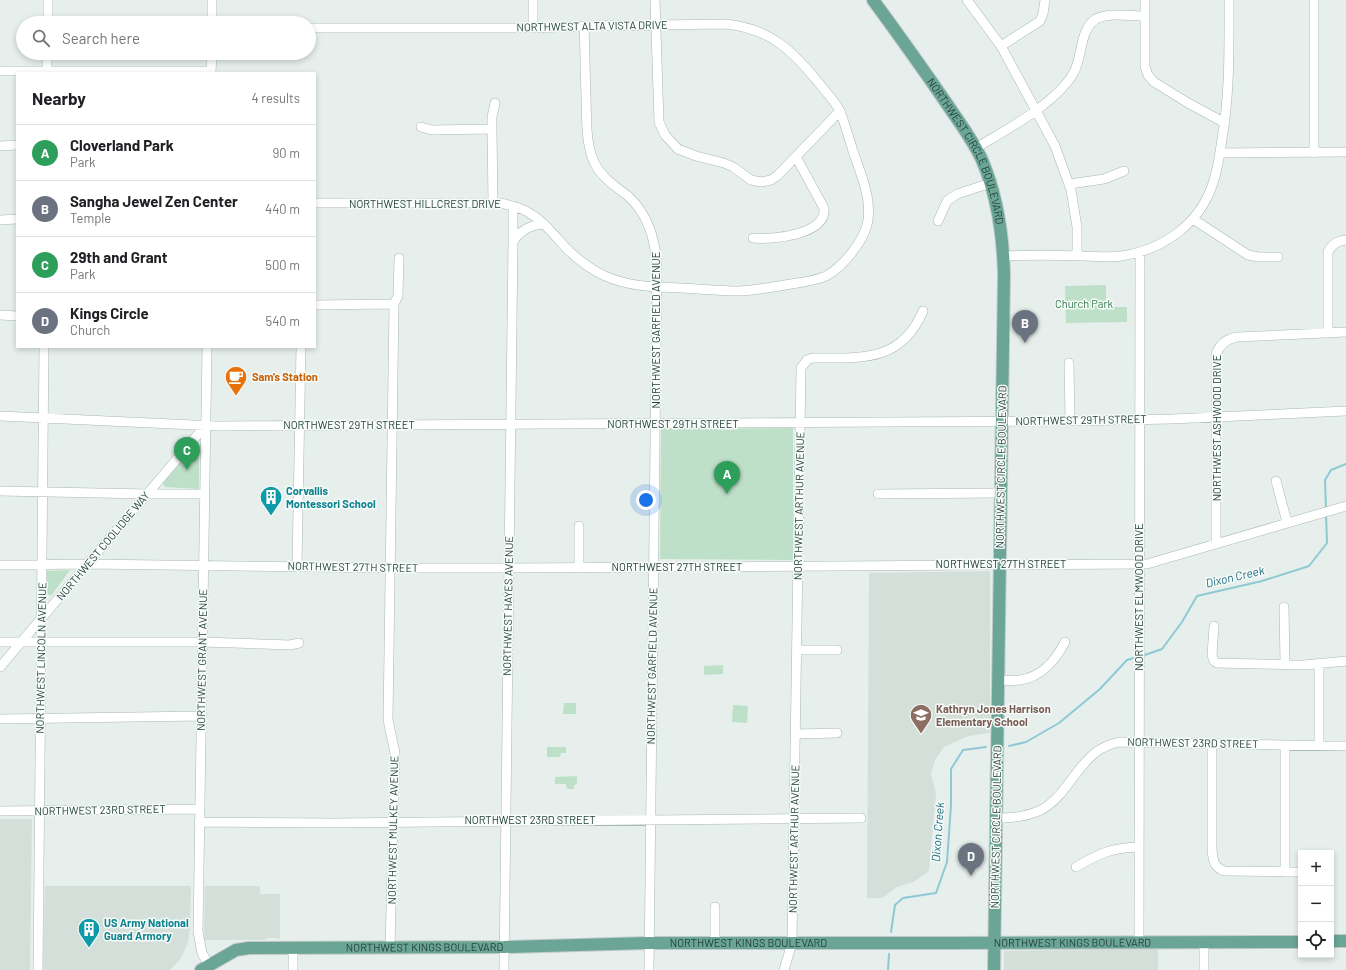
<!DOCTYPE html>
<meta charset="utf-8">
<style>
:root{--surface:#fff;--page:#f6f6f6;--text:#202124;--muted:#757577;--line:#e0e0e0;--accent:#db2777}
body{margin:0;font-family:Barlow,sans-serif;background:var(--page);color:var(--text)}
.controls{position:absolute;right:12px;bottom:12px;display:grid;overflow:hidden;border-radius:0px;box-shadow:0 2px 6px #0003}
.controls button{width:36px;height:36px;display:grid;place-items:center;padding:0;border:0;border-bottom:1px solid var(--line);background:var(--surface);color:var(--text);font:20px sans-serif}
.you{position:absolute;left:646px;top:500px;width:14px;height:14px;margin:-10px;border:3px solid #fff;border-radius:50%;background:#1a73e8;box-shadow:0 0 0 6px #1a73e833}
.badge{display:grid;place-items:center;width:26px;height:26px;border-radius:50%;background:var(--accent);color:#fff;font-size:13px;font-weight:700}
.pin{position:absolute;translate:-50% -33px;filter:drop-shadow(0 1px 2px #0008)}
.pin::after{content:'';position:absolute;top:21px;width:14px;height:12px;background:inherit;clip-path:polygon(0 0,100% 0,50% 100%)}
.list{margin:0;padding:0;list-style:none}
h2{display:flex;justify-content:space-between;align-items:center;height:52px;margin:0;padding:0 16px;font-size:17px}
h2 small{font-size:13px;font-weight:400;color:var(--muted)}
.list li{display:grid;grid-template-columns:26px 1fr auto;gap:12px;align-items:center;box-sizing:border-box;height:56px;padding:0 16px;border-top:1px solid var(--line)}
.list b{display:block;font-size:15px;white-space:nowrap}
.list p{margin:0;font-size:13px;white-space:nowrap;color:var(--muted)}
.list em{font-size:13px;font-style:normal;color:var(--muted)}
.icon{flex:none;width:22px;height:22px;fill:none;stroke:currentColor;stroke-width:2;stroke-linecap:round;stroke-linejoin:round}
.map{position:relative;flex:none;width:1346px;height:970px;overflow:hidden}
.search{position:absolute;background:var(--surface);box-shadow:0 2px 6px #0003;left:16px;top:16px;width:300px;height:44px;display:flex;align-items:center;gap:10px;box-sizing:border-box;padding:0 14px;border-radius:22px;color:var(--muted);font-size:15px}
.panel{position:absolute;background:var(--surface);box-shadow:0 2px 6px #0003;left:16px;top:72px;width:300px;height:276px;border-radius:0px}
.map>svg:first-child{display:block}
</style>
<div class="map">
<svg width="1346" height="970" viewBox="0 0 1346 970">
<rect width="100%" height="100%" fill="#e6efeb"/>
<path fill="#d4dfda" d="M990 571V733L968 736 944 747 935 760 931 774 936 793 929 870 927 873 913 882 897 887 882 898H867L869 573Z
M0 819H32L30 970H0Z
M45 886H191L190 928 188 943 181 958 170 970H43Z
M205 886H260V894H280V939L274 938H268L265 940H205L204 931Z
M1158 949V970H1004V951Z"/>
<path fill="#bfe0c8" d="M1106 285V307H1127V322L1066 323 1065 286Z
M793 428V560L660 559 661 429Z
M192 453 196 454 199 458V486L198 489 165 487 163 483 188 454Z
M70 570 51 596 47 594V571Z
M723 665V674L704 675V666Z
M564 703H576V714H563Z
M733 705 748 706 747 723 732 722Z
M547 747H566V753H561L560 757H547Z
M577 776V784L574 785V789H567L566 784H555V777Z"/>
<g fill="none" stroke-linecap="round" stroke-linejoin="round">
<path stroke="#8ec9d4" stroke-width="2" d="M1326 509 1325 480 1331 470 1346 464
M1142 656 1162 649 1182 622 1197 596 1262 581 1309 566 1327 543 1326 514
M1009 746 1026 742 1059 723 1100 689 1127 660 1137 657
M891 932 895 905 903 898 936 893 947 862 951 805V769L963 750 986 747
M888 970 889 954"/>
<g stroke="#a8b8b2" stroke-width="10">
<path id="minor" d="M212 0V23
M533 0V28
M655 0 659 122 665 135 678 149 696 156 724 163 733 167 751 180 761 182 771 180 777 176 840 111
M967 0 1001 46 1055 146 1071 190 1077 227V256
M1145 0V67L1148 75 1154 82 1188 103 1225 123
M1314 0V153
M48 23V0
M584 26C585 49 585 72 586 96 587 118 585 141 594 162 601 177 615 186 628 196 649 215 655 240 657 267L649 970
M309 28H533L584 26 726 24C770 29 791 49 818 82 825 91 834 100 840 111 845 124 849 138 853 151 861 175 873 200 867 225 862 243 843 267 826 276 815 281 802 282 791 284 774 287 757 290 740 291 720 291 701 289 682 288 655 287 630 287 605 276 590 269 577 259 566 248 553 234 543 220 526 211 518 207 509 205 500 203H315
M1001 46 1040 21 1043 14 1045 0
M0 71H211
M47 73V53
M211 73 212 53
M421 127 432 130 492 129
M0 146 17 145
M976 148C1006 130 1055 104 1073 74 1083 58 1079 29 1096 19 1109 12 1130 16 1145 16
M1220 153 1346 152
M1070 184 1104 179 1124 171
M493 203 492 129V117L495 103
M1193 219 1248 255 1259 257H1278
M0 220 17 219
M938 221 947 201 957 194 991 183
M753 238C772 240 827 235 824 208L796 157
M513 242C520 230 530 225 544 224
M1003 256C1030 255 1056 255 1082 256 1095 256 1109 258 1121 256 1163 250 1200 224 1213 183 1218 169 1220 153 1222 139 1230 93 1229 47 1229 0
M315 305 394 304
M0 315 17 316
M1328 333V252C1332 244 1337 241 1346 240
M207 347 198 932 202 953 209 966
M1069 363 1070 421
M0 416 216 426 1070 421 1172 419 1346 411
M1276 481 1287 522
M0 491 147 494H204
M878 494 1001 493
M1216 544V355C1219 344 1226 339 1237 337L1346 332
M0 565 88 564 390 568H508L1147 564 1346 506
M297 566 301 347
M579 568V526
M1284 607 1285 664
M1214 626 1212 655 1214 661 1217 663 1304 665 1346 661
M0 642H202L290 645 299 643
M798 650H837
M0 667 205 426
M997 680C1005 680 1013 681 1020 680 1041 677 1056 660 1065 642
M0 719 201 716
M796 734 837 733
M1212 743V849C1213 860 1213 867 1225 871L1301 872
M1319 745V664
M0 811 200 809
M996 818C1012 818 1026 817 1041 810 1065 797 1075 768 1096 752 1103 747 1111 744 1119 742L1346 746
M199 822 334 823 861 818
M1076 867C1101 853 1110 848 1139 847
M1285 872V745
M1139 942 1140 259 1139 253
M715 943V907
M1204 943V970
M390 947 395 753 388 720 394 304 398 296 399 258
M38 970 44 347
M293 970V948
M504 970 513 242V206
M784 970 792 943 801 368 807 360 813 358C860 358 901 363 923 311"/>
</g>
<g stroke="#c2cac8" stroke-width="14">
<g id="major">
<path id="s1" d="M873 0C898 34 923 69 947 104 959 122 973 140 982 160 998 197 1003 235 1004 275L994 970"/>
<path d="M1331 941H1346"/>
<path id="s2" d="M201 970 236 950 249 948 504 947 648 943H950L1301 942"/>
</g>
</g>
<use href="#minor" stroke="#fff" stroke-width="9"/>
<use href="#major" stroke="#6aa596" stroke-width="12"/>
</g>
<defs>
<g id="cafe-pin" transform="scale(1.15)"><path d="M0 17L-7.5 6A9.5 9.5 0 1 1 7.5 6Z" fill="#e8710a" stroke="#f7fbf9"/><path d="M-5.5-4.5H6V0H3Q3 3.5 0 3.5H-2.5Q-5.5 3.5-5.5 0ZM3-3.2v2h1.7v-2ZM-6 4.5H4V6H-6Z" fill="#fff"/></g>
<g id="building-pin" transform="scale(1.15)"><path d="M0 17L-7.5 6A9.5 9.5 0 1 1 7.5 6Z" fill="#0f9aa8" stroke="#f7fbf9"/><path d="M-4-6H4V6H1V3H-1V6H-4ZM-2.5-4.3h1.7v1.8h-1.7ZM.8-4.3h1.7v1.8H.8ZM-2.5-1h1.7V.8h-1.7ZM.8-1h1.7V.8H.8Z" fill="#fff"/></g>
<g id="school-pin" transform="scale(1.15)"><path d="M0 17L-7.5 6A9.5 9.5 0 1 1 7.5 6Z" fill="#8d6e63" stroke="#f7fbf9"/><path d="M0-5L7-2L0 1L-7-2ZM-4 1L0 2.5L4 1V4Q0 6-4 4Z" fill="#fff"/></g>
</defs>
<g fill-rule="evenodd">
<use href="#cafe-pin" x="236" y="377"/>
<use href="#building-pin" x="271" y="497"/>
<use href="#school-pin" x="921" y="715"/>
<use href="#building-pin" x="89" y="929"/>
</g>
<g text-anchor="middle" stroke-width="3" stroke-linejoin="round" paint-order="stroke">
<g font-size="11" fill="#24423a" stroke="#f7fbf9">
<text transform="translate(592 26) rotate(-1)" y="4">NORTHWEST ALTA VISTA DRIVE</text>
<text dy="4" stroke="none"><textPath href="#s1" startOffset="179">NORTHWEST CIRCLE BOULEVARD</textPath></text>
<text x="425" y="208">NORTHWEST HILLCREST DRIVE</text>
<text transform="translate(656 330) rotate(-90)" y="4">NORTHWEST GARFIELD AVENUE</text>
<text transform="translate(1081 420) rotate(-1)" y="4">NORTHWEST 29TH STREET</text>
<text x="673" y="428">NORTHWEST 29TH STREET</text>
<text x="349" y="429">NORTHWEST 29TH STREET</text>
<text transform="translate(1217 428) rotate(-90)" y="4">NORTHWEST ASHWOOD DRIVE</text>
<text transform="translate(1001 467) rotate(-89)" y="4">NORTHWEST CIRCLE BOULEVARD</text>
<text transform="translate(799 506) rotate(-89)" y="4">NORTHWEST ARTHUR AVENUE</text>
<text transform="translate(103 546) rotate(-50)" y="4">NORTHWEST COOLIDGE WAY</text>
<text x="1001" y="568">NORTHWEST 27TH STREET</text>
<text transform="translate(353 567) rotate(1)" y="4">NORTHWEST 27TH STREET</text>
<text x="677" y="571">NORTHWEST 27TH STREET</text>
<text transform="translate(1139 597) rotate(-90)" y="4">NORTHWEST ELMWOOD DRIVE</text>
<text transform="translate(508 606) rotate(-89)" y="4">NORTHWEST HAYES AVENUE</text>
<text transform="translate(41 658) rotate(-89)" y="4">NORTHWEST LINCOLN AVENUE</text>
<text transform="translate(202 660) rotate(-89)" y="4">NORTHWEST GRANT AVENUE</text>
<text transform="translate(652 666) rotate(-89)" y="4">NORTHWEST GARFIELD AVENUE</text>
<text transform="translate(1193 743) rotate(1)" y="4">NORTHWEST 23RD STREET</text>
<text transform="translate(100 810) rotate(-1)" y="4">NORTHWEST 23RD STREET</text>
<text x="530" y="824">NORTHWEST 23RD STREET</text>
<text transform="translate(996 827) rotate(-89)" y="4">NORTHWEST CIRCLE BOULEVARD</text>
<text transform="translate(393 830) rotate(-89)" y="4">NORTHWEST MULKEY AVENUE</text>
<text transform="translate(794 839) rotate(-89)" y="4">NORTHWEST ARTHUR AVENUE</text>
<text dy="4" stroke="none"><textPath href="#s2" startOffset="877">NORTHWEST KINGS BOULEVARD</textPath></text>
<text dy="4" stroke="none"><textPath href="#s2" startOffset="553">NORTHWEST KINGS BOULEVARD</textPath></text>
<text dy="4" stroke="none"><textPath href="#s2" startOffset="229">NORTHWEST KINGS BOULEVARD</textPath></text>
</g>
<g font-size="11" fill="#2d7a4b" stroke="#f7fbf9">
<text x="1084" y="308">Church Park</text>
</g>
<g font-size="11" font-weight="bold" fill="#c56008" stroke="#f7fbf9" text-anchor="start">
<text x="252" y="381">Sam's Station</text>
</g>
<g font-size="11" font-weight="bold" fill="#0d838f" stroke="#f7fbf9" text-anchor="start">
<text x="286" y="495">Corvallis<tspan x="286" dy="13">Montessori School</tspan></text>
<text x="104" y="927">US Army National<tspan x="104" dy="13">Guard Armory</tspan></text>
</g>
<g font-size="11" font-weight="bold" fill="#785e54" stroke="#f7fbf9" text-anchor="start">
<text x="936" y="713">Kathryn Jones Harrison<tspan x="936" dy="13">Elementary School</tspan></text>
</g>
<g font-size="12" font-style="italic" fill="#1c6f80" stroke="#f7fbf9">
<text transform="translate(1235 577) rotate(-13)" y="4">Dixon Creek</text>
<text transform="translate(938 832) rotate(-86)" y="4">Dixon Creek</text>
</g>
</g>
</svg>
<div class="controls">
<button>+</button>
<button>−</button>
<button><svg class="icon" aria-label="locate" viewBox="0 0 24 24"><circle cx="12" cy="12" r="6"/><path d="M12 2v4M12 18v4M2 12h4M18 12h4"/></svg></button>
</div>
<div class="you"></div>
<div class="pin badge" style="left:727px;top:494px;background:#2e9e5b">A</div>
<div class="pin badge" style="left:1025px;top:343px;background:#6b7280">B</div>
<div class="pin badge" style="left:187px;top:470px;background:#2e9e5b">C</div>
<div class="pin badge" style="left:971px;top:876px;background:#6b7280">D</div>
<div class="search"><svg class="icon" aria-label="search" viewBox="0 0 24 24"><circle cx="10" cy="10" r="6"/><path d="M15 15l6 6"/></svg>Search here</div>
<section class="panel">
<h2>Nearby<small>4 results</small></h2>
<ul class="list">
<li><span class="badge" style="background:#2e9e5b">A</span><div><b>Cloverland Park</b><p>Park</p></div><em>90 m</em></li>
<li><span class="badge" style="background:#6b7280">B</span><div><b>Sangha Jewel Zen Center</b><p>Temple</p></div><em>440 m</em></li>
<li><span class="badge" style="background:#2e9e5b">C</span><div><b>29th and Grant</b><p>Park</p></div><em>500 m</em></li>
<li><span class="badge" style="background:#6b7280">D</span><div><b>Kings Circle</b><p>Church</p></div><em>540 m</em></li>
</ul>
</section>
</div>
